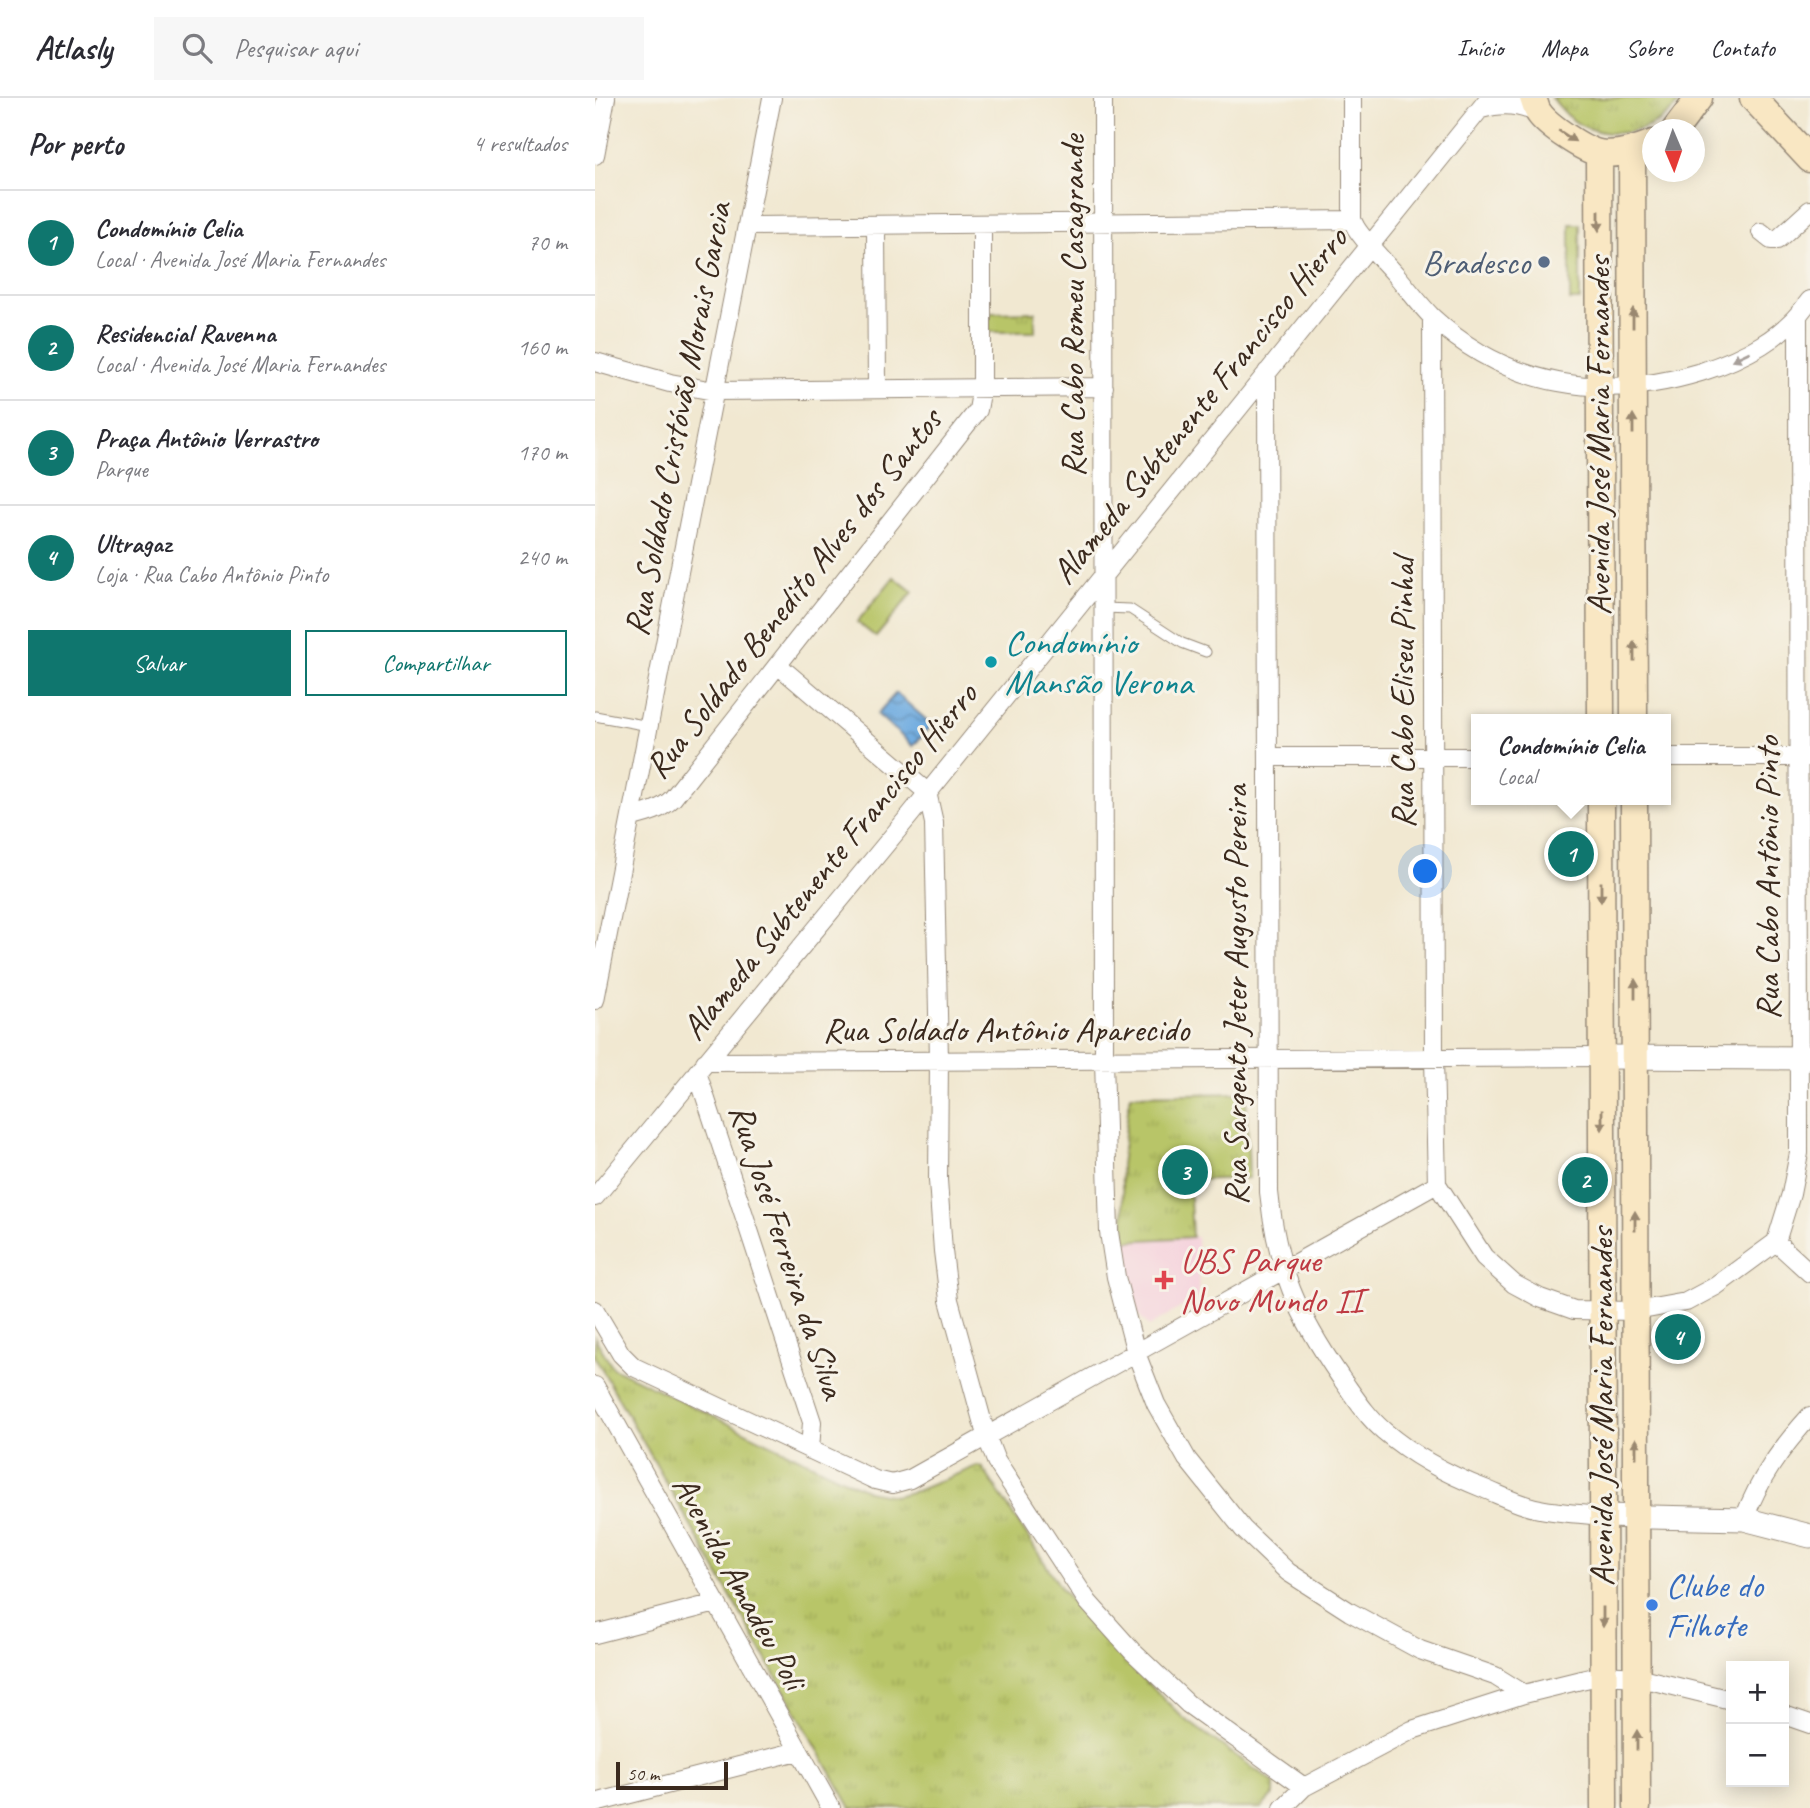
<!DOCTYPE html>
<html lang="pt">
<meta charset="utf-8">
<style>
:root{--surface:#fff;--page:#f7f7f7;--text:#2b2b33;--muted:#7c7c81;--line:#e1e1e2;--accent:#0f766e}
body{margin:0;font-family:Caveat,sans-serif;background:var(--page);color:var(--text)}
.controls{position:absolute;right:21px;bottom:21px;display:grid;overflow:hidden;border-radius:0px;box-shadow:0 4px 18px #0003}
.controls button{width:63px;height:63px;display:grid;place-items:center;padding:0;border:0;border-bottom:2px solid var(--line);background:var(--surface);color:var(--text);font:35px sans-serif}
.compass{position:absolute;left:1047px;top:21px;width:63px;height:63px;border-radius:50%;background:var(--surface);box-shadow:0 4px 18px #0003;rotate:178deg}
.scale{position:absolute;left:21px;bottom:18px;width:112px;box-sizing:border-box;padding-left:7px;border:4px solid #3b2a1e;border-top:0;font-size:19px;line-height:24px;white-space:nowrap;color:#3b2a1e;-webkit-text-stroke:5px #f7f3e8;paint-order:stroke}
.you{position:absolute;left:831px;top:774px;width:24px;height:24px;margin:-18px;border:5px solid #fff;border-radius:50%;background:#1a73e8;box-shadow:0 0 0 10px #1a73e833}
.badge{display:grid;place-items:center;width:46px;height:46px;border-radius:50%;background:var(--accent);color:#fff;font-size:23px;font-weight:700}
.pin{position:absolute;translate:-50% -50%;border:4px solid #fff;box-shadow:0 2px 7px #0006}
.popup{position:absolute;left:876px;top:616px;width:200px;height:91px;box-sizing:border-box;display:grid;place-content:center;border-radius:0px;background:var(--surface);filter:drop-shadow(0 2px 5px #0005);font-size:23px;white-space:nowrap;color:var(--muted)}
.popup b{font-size:26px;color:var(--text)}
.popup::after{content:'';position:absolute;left:50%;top:100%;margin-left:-14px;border:14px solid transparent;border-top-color:var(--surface)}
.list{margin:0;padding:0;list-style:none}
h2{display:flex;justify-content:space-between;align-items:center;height:91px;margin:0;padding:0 28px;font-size:30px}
h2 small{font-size:23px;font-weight:400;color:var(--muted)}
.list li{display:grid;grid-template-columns:46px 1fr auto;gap:21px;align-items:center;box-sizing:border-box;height:105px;padding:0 28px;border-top:2px solid var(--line)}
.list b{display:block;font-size:26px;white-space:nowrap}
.list p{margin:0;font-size:23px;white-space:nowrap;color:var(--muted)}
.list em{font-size:23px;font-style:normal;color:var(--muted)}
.actions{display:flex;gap:14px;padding:21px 28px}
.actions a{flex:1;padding:16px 0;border:2px solid var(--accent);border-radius:0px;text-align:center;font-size:24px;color:var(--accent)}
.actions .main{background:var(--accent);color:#fff}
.icon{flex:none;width:38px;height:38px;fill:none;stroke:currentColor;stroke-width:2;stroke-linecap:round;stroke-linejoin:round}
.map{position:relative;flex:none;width:1215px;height:1710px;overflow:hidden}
header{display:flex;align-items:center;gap:42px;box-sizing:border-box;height:98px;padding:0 35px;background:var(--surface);border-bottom:2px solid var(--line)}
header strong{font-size:33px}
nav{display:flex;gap:38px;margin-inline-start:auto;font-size:24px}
.search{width:490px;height:63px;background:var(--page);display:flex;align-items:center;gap:18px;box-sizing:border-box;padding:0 24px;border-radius:0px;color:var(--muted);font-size:26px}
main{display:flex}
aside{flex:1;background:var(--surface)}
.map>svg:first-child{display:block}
</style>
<header>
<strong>Atlasly</strong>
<div class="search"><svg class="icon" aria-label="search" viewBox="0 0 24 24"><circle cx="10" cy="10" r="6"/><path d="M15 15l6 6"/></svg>Pesquisar aqui</div>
<nav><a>Início</a><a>Mapa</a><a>Sobre</a><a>Contato</a></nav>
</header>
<main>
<aside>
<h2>Por perto<small>4 resultados</small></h2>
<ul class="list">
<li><span class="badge">1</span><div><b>Condomínio Celia</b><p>Local · Avenida José Maria Fernandes</p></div><em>70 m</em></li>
<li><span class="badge">2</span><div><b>Residencial Ravenna</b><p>Local · Avenida José Maria Fernandes</p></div><em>160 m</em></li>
<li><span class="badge">3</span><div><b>Praça Antônio Verrastro</b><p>Parque</p></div><em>170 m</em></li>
<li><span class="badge">4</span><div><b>Ultragaz</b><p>Loja · Rua Cabo Antônio Pinto</p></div><em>240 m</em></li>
</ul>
<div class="actions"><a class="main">Salvar</a><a>Compartilhar</a></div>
</aside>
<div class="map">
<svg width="1215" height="1710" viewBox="0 0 1215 1710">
<defs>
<pattern id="park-tufts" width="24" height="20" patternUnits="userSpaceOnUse" patternTransform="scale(1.75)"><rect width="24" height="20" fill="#b8c567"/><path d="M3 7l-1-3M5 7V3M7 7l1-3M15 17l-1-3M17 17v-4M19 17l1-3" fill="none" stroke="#9fa959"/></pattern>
<pattern id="water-waves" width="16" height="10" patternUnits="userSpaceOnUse" patternTransform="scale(1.75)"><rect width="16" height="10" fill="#6eabe0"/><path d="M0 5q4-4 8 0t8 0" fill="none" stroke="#5c8bb5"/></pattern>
</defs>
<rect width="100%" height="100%" fill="#f7f3e8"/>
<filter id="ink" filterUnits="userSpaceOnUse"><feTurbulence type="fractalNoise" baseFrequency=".0143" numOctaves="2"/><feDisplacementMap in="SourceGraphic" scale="14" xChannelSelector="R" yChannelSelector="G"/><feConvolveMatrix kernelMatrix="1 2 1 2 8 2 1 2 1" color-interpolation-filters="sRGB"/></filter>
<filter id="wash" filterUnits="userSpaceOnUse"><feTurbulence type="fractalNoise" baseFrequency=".00686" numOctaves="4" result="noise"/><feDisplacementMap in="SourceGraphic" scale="28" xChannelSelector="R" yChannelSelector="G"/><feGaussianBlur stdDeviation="1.57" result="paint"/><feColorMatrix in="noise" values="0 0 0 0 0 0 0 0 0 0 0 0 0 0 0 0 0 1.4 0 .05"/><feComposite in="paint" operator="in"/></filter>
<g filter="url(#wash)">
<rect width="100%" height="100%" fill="#f1e8d1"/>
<path fill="#f5cfdb" d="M602 1139 604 1199 554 1228 543 1216 539 1202 532 1169 530 1143Z"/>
<path fill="#b8c567" stroke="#7a7842" stroke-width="2" d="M975 126H985V202H975Z
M299 479 318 494 281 539 262 524Z"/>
<path fill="url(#park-tufts)" stroke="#7a7842" stroke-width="2" d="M957 0H1087C1066 32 1025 43 990 29 976 24 966 10 957 0Z
M440 214V234H394V215Z
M651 995 654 1080 594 1082 597 1139 530 1143 526 1067 535 997Z
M0 1240 18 1270 273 1393 299 1398 321 1393 382 1368 387 1369 468 1493 498 1530 587 1619 679 1685V1696L666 1710H256L0 1259Z"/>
<path fill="url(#water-waves)" stroke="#546a7f" stroke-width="2" d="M301 595 337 627 318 648 282 616Z"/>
</g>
<g filter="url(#ink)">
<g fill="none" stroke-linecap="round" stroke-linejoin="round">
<g stroke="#968978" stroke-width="11">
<path id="service" d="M509 510 535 511 587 545 611 554
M0 618 54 628"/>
</g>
<g stroke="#968978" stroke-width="20">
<path id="minor" d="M508 0 509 962 514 1134 521 1179 541 1255 561 1306 592 1361 648 1431 693 1474 755 1514 825 1552 900 1578 929 1596
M757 0V122L761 130C772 147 789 163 802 178 814 192 825 207 837 219 912 289 1009 304 1106 274 1149 260 1188 240 1215 202
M886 11C908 5 924 6 944 16
M0 57 11 0
M152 128 757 122
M281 129 282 289
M1166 134 1176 142H1182L1215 112
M837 219 839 960 842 1086 889 1159 919 1186 945 1200 979 1212 1041 1213 1091 1204 1121 1188 1181 1144 1196 1096 1204 1055 1203 220
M0 264 75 285 119 293 509 289
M672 274 674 1094C682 1172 702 1216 746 1280 759 1298 772 1319 789 1333 819 1359 854 1377 890 1391 907 1398 926 1408 945 1411 965 1415 987 1416 1008 1418
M184 568 332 694
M673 659H881
M1070 659H1215
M332 694 339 725 344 962 343 1082 348 1153 354 1202 391 1337 401 1363 493 1504 537 1553 593 1606 709 1689
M37 719C53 715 66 712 78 700L383 312 387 289V127
M0 902 177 0
M110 964 1007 959
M102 974 217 1324 215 1352
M0 1099 315 717 894 0
M1181 1144 1215 1175
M0 1212 26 1256 39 1269 280 1382 297 1386 315 1381 842 1086
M0 1288 236 1710
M1149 1421C1164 1381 1186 1350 1215 1318
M0 1536 121 1505
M1189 1617 1215 1626
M0 1705 203 1653
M688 1710 709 1689 817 1632 929 1596 986 1582 1009 1577 1042 1579 1136 1602"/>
</g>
<g stroke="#968978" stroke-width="25">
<path id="tertiary" d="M1007 959 1215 960
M1008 1418 1149 1421 1215 1438"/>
</g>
<g stroke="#968978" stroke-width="29">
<path id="secondary" d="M938 0C940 5 941 11 944 15 953 28 989 52 1004 55 1022 58 1041 52 1058 45
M1158 0 1215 61
M1080 32 1104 0
M1037 54 1039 621
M1004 55 1006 621
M1006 702 1009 1710
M1039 702 1042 1710"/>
</g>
<use href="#service" stroke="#fff" stroke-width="9"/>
<use href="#minor" stroke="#fff" stroke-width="18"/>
<use href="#tertiary" stroke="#fff" stroke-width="23"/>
<use href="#secondary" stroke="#f9e7c3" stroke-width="26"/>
</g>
<defs><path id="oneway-solid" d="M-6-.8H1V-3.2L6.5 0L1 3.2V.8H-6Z" transform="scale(1.75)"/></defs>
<g fill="#9a8870">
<use href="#oneway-solid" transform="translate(972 38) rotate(34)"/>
<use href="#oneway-solid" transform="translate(1004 123) rotate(90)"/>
<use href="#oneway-solid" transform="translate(1038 220) rotate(-90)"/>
<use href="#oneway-solid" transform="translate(1038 326) rotate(-90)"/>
<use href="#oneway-solid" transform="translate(1039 553) rotate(-90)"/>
<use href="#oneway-solid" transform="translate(1006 794) rotate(90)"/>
<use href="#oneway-solid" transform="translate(1040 891) rotate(-90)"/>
<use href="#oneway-solid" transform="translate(1007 1022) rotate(90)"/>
<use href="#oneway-solid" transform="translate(1040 1123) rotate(-90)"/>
<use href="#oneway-solid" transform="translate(1041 1350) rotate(-90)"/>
<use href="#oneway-solid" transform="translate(1008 1519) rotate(90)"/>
<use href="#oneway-solid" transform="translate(1042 1642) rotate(-90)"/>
</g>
<use fill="#a79f9a" href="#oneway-solid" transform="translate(1146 258) rotate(155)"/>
</g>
<circle fill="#5c6f8a" stroke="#f7f3e8" stroke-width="2.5" cx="949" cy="164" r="7"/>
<circle fill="#0f9aa8" stroke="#f7f3e8" stroke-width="2.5" cx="396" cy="564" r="7"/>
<path fill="#e0444e" stroke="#f7f3e8" stroke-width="2.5" d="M565.5 1171.5h7v7h7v7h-7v7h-7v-7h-7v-7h7z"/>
<circle fill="#3f7fe0" stroke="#f7f3e8" stroke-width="2.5" cx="1057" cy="1507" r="7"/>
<g text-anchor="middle" stroke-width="6" stroke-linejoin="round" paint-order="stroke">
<g font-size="35" fill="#4e5e75" stroke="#f7f3e8" text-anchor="end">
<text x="935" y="176">Bradesco</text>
</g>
<g font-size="35" fill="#3b2a1e" stroke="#f7f3e8">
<text transform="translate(477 208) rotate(-90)" y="12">Rua Cabo Romeu Casagrande</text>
<text transform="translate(604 307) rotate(-51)" y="12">Alameda Subtenente Francisco Hierro</text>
<text transform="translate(82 321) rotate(-79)" y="12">Rua Soldado Cristóvão Morais Garcia</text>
<text transform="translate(1003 338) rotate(-90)" y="12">Avenida José Maria Fernandes</text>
<text transform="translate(198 495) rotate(-52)" y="12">Rua Soldado Benedito Alves dos Santos</text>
<text transform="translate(807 595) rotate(-90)" y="12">Rua Cabo Eliseu Pinhal</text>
<text transform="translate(234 763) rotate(-51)" y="12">Alameda Subtenente Francisco Hierro</text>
<text transform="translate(1172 780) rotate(-90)" y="12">Rua Cabo Antônio Pinto</text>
<text transform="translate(640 897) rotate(-90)" y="12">Rua Sargento Jeter Augusto Pereira</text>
<text x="411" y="943">Rua Soldado Antônio Aparecido</text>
<text transform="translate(193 1153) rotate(72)" y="12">Rua José Ferreira da Silva</text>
<text transform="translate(1006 1309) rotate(-90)" y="12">Avenida José Maria Fernandes</text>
<text transform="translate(145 1484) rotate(61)" y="12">Avenida Amadeu Poli</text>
</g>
<g font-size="35" fill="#0d838f" stroke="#f7f3e8" text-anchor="start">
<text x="410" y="556">Condomínio<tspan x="410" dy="40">Mansão Verona</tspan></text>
</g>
<g font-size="35" fill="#be3a42" stroke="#f7f3e8" text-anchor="start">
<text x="585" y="1174">UBS Parque<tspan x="585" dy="40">Novo Mundo II</tspan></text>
</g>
<g font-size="35" fill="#366cbe" stroke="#f7f3e8" text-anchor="start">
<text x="1071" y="1499">Clube do<tspan x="1071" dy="40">Filhote</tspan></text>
</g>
</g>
</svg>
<div class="controls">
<button>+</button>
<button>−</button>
</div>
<svg class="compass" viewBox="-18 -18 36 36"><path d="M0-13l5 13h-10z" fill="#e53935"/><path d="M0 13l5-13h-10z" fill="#7c7c81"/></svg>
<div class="scale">50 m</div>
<div class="you"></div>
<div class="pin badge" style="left:976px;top:756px">1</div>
<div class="popup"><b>Condomínio Celia</b>Local</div>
<div class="pin badge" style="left:990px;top:1082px">2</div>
<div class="pin badge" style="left:590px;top:1074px">3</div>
<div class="pin badge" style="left:1083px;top:1239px">4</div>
</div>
</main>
